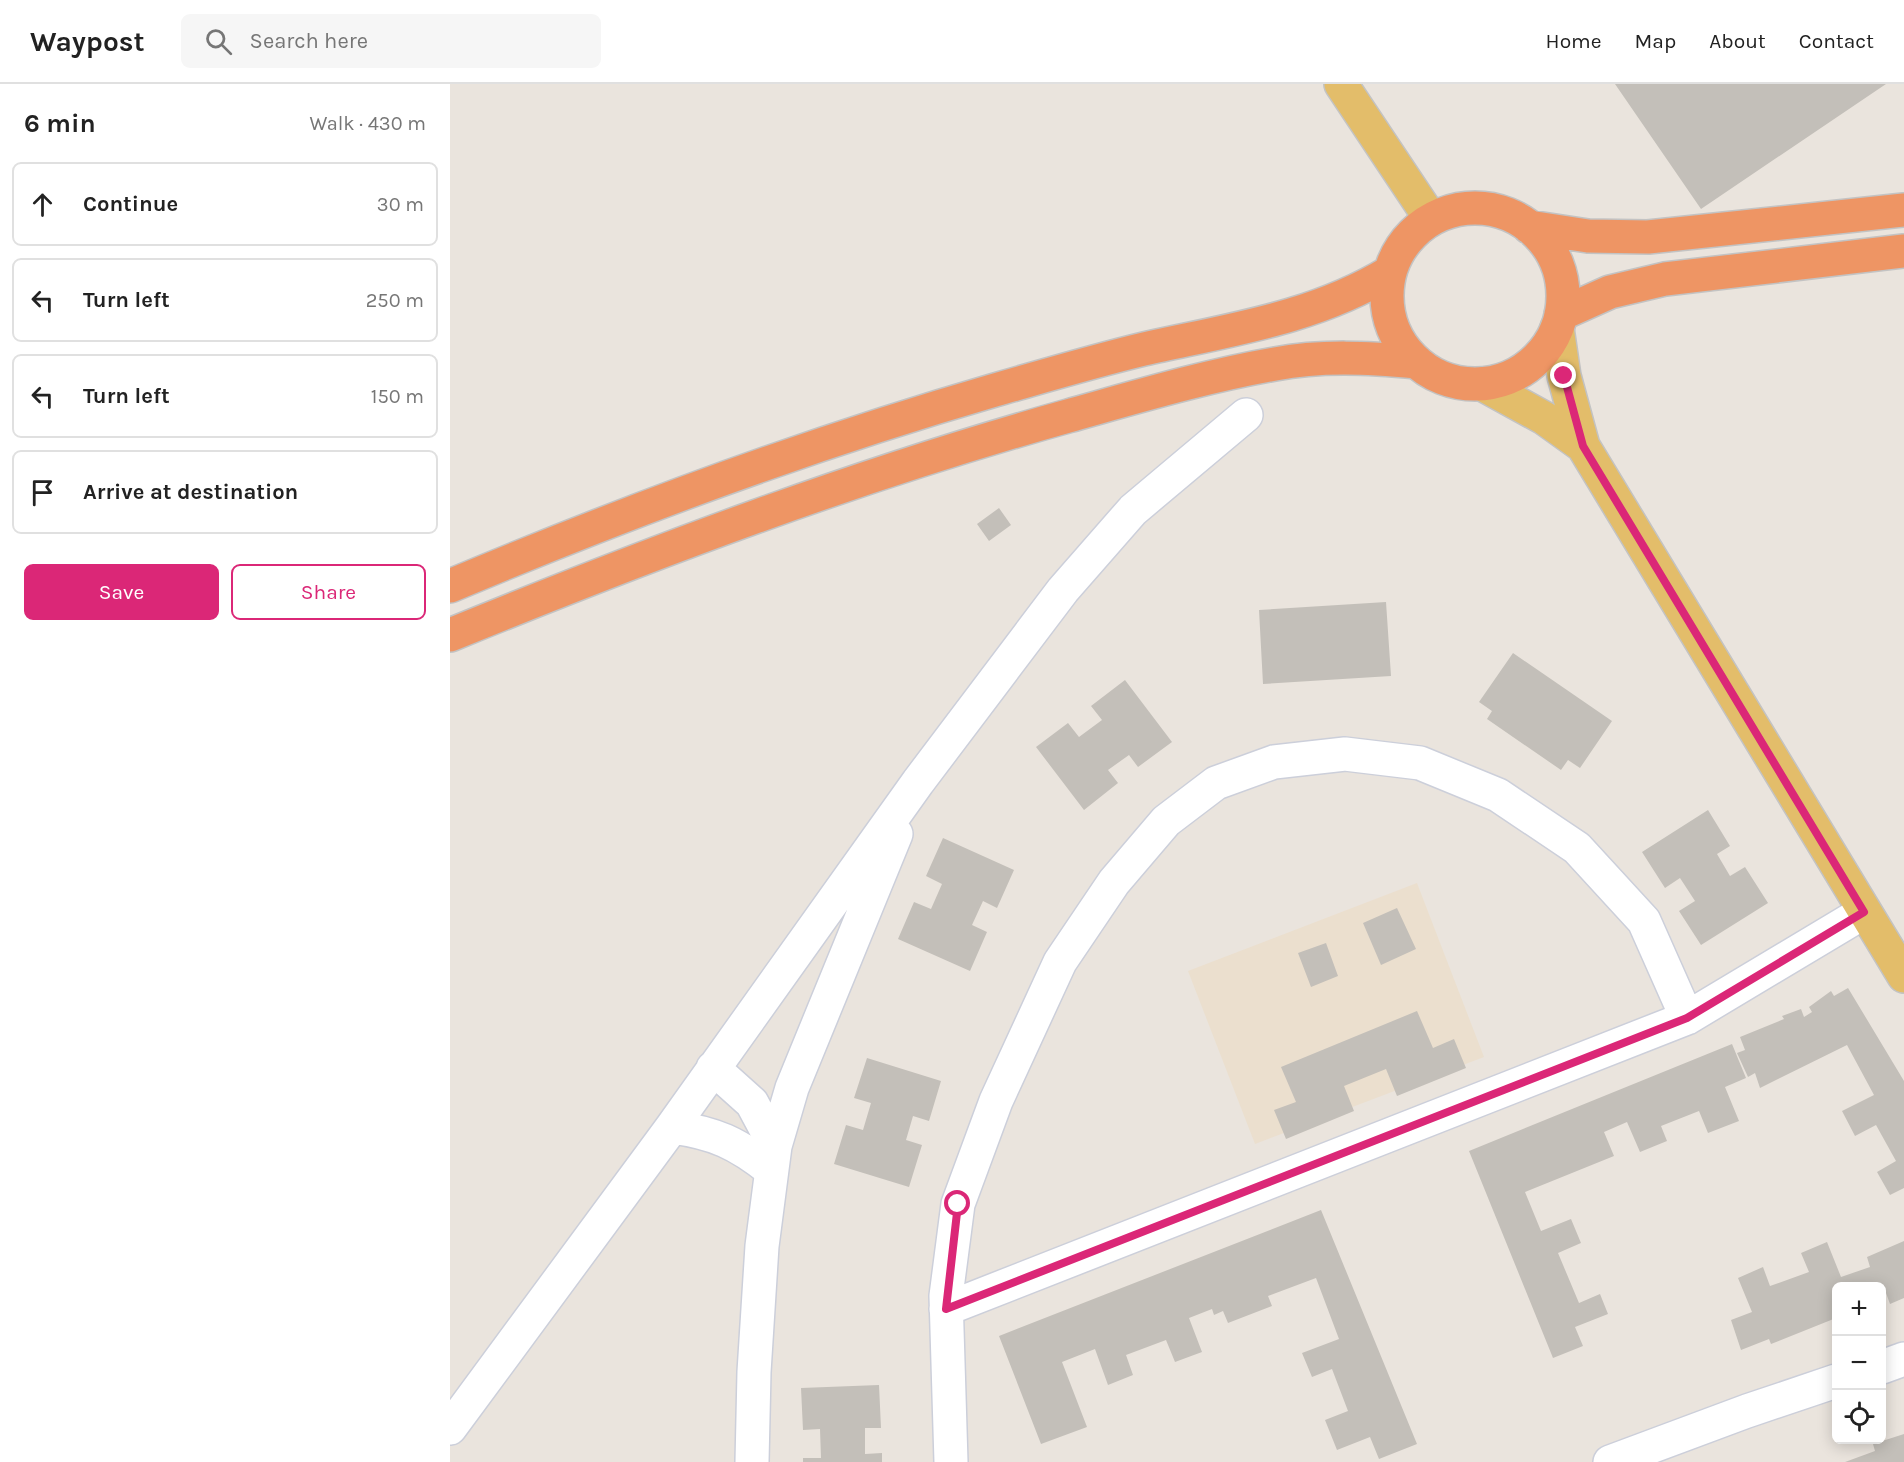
<!DOCTYPE html>
<meta charset="utf-8">
<style>
:root{--surface:#fff;--page:#f6f6f6;--text:#222;--muted:#767676;--line:#e0e0e0;--accent:#db2777}
body{margin:0;font-family:Karla,sans-serif;background:var(--page);color:var(--text)}
.controls{position:absolute;right:18px;bottom:18px;display:grid;overflow:hidden;border-radius:9px;box-shadow:0 3px 15px #0003}
.controls button{width:54px;height:54px;display:grid;place-items:center;padding:0;border:0;border-bottom:2px solid var(--line);background:var(--surface);color:var(--text);font:30px sans-serif}
.stop{position:absolute;width:18px;height:18px;margin:-14px;border:4px solid #db2777;border-radius:50%;background:#fff}
.stop.end{background:#db2777;border-color:#fff;box-shadow:0 2px 6px #0008}
.list{margin:0;padding:0;list-style:none}
h2{display:flex;justify-content:space-between;align-items:center;height:78px;margin:0;padding:0 24px;font-size:26px}
h2 small{font-size:20px;font-weight:400;color:var(--muted)}
.list li{display:grid;grid-template-columns:39px 1fr auto;gap:18px;align-items:center;box-sizing:border-box;height:84px;margin:0 12px 12px;padding:0 12px;border:2px solid var(--line);border-radius:9px}
.list b{display:block;font-size:22px;white-space:nowrap}
.list em{font-size:20px;font-style:normal;color:var(--muted)}
.actions{display:flex;gap:12px;padding:18px 24px}
.actions a{flex:1;padding:14px 0;border:2px solid var(--accent);border-radius:9px;text-align:center;font-size:21px;color:var(--accent)}
.actions .main{background:var(--accent);color:#fff}
.icon{flex:none;width:33px;height:33px;fill:none;stroke:currentColor;stroke-width:2;stroke-linecap:round;stroke-linejoin:round}
.map{position:relative;flex:none;width:1454px;height:1378px;overflow:hidden}
header{display:flex;align-items:center;gap:36px;box-sizing:border-box;height:84px;padding:0 30px;background:var(--surface);border-bottom:2px solid var(--line)}
header strong{font-size:28px}
nav{display:flex;gap:33px;margin-inline-start:auto;font-size:21px}
.search{width:420px;height:54px;background:var(--page);display:flex;align-items:center;gap:15px;box-sizing:border-box;padding:0 21px;border-radius:9px;color:var(--muted);font-size:22px}
main{display:flex}
aside{flex:1;background:var(--surface)}
.map>svg:first-child{display:block}
</style>
<header>
<strong>Waypost</strong>
<div class="search"><svg class="icon" aria-label="search" viewBox="0 0 24 24"><circle cx="10" cy="10" r="6"/><path d="M15 15l6 6"/></svg>Search here</div>
<nav><a>Home</a><a>Map</a><a>About</a><a>Contact</a></nav>
</header>
<main>
<aside>
<h2>6 min<small>Walk · 430 m</small></h2>
<ul class="list">
<li><svg class="icon" aria-label="ahead" viewBox="0 0 24 24"><path d="M12 20V5M6 11l6-6 6 6"/></svg><div><b>Continue</b></div><em>30 m</em></li>
<li><svg class="icon" aria-label="left" viewBox="0 0 24 24"><path d="M17 20v-9H6M10 6l-5 5 5 5"/></svg><div><b>Turn left</b></div><em>250 m</em></li>
<li><svg class="icon" aria-label="left" viewBox="0 0 24 24"><path d="M17 20v-9H6M10 6l-5 5 5 5"/></svg><div><b>Turn left</b></div><em>150 m</em></li>
<li><svg class="icon" aria-label="arrive" viewBox="0 0 24 24"><path d="M6 21V4h12l-3 4 3 4H6"/></svg><div><b>Arrive at destination</b></div></li>
</ul>
<div class="actions"><a class="main">Save</a><a>Share</a></div>
</aside>
<div class="map">
<svg width="1454" height="1378" viewBox="0 0 1454 1378">
<rect width="100%" height="100%" fill="#eae4dd"/>
<path fill="#ebdfce" d="M967 799 1034 973 805 1060 738 887Z"/>
<path fill="#c3bfb9" d="M1165 0H1436L1251 125Z
M549 424 561 441 539 457 527 440Z
M936 518 941 592 813 600 809 526Z
M1063 569 1162 637 1130 684 1118 676 1111 686 1037 635 1042 627 1029 618Z
M675 596 722 658 688 683 679 671 658 686 668 699 634 726 586 663 618 639 629 653 652 636 641 622Z
M1258 726 1280 762 1267 770 1280 792 1295 783 1318 819 1251 861 1229 827 1245 817 1230 794 1215 804 1192 768Z
M493 754 564 786 547 824 533 817 522 841 537 848 520 887 448 855 464 818 481 825 492 800 476 792Z
M947 824 966 865 931 881 913 839Z
M876 859 888 892 861 903 848 869Z
M1398 904 1454 997V1104L1440 1111 1427 1088 1446 1077 1426 1041 1405 1052 1392 1027 1424 1011 1397 961 1310 1004 1305 989 1298 993 1287 969 1295 966 1290 953 1334 935 1332 932 1351 925 1354 933 1362 928 1359 923 1381 907 1384 912Z
M967 927 983 964 1004 955 1016 984 947 1012 936 985 894 1002 904 1027 836 1055 824 1026 846 1018 831 983Z
M1282 960 1296 994 1275 1003 1289 1037 1258 1049 1249 1027 1211 1042 1217 1057 1190 1068 1177 1038 1154 1048 1164 1072 1075 1108 1091 1147 1121 1135 1131 1159 1108 1169 1129 1219 1150 1210 1158 1230 1125 1243 1133 1262 1103 1274 1019 1067Z
M417 974 491 997 479 1037 463 1032 456 1056 472 1061 459 1103 384 1080 396 1041 413 1046 421 1019 404 1014Z
M871 1126 967 1360 929 1375 920 1353 887 1366 875 1336 898 1327 882 1285 862 1293 852 1269 889 1255 866 1194 818 1212 822 1222 778 1239 773 1227 764 1231 762 1225 739 1234 752 1268 725 1278 716 1256 676 1271 683 1291 658 1301 645 1265 612 1278 637 1343 591 1360 549 1252Z
M1454 1157V1214L1440 1220 1436 1209 1432 1211V1202H1386V1234L1321 1260 1319 1255 1291 1266 1281 1236 1302 1228 1288 1194 1313 1183 1320 1202 1359 1188 1351 1169 1377 1158 1391 1193 1420 1183 1417 1173Z
M429 1301 431 1344H415V1370L432 1369V1378H353V1374H371L370 1345 353 1346 351 1304Z
M1454 1350V1378H1395L1425 1367 1423 1360Z"/>
<g fill="none" stroke-linecap="round" stroke-linejoin="round">
<g stroke="#cccfda" stroke-width="36">
<path id="minor" d="M263 984 302 1019 325 1062
M222 1043C265 1049 287 1059 321 1086
M496 1225 1237 934 1414 828
M1432 1283 1454 1275
M0 1344 222 1043 468 698 613 506 683 426 796 331
M302 1378 304 1288 312 1162 325 1062 342 1004 446 750
M501 1378 496 1212 508 1120 546 1017 610 878 664 798 716 737 766 699 824 678 895 670 970 679 1048 711 1127 764 1194 837 1237 934
M1160 1378 1297 1327 1386 1297"/>
</g>
<g stroke="#c3c3c3" stroke-width="36">
<path id="major" d="M891 0 981 135
M1107 244 1114 292 1133 362 1454 892
M1032 300 1094 334 1133 362"/>
</g>
<g stroke="#c3c3c3" stroke-width="36">
<path id="highway" d="M937 212a88 88 0 1 1 176 0a88 88 0 1 1-176 0Z
M1079 143 1138 152 1198 153 1454 126
M1111 230 1160 208 1215 195 1454 167
M0 502C178 427 359 360 545 306 594 292 644 277 694 265 779 246 865 234 940 188
M0 551C203 468 407 391 618 332 686 313 756 292 825 280 872 271 920 274 967 278"/>
</g>
<use href="#minor" stroke="#fff" stroke-width="33"/>
<use href="#major" stroke="#e3bd6a" stroke-width="33"/>
<use href="#highway" stroke="#ee9564" stroke-width="33"/>
</g>
<g fill="none" stroke-linecap="round" stroke-linejoin="round">
<path stroke="#db2777" stroke-width="8" d="M508 1120 496 1225 1237 934 1414 828 1133 362 1114 292"/>
</g>
</svg>
<div class="controls">
<button>+</button>
<button>−</button>
<button><svg class="icon" aria-label="locate" viewBox="0 0 24 24"><circle cx="12" cy="12" r="6"/><path d="M12 2v4M12 18v4M2 12h4M18 12h4"/></svg></button>
</div>
<div class="stop" style="left:508px;top:1120px"></div>
<div class="stop end" style="left:1114px;top:292px"></div>
</div>
</main>
